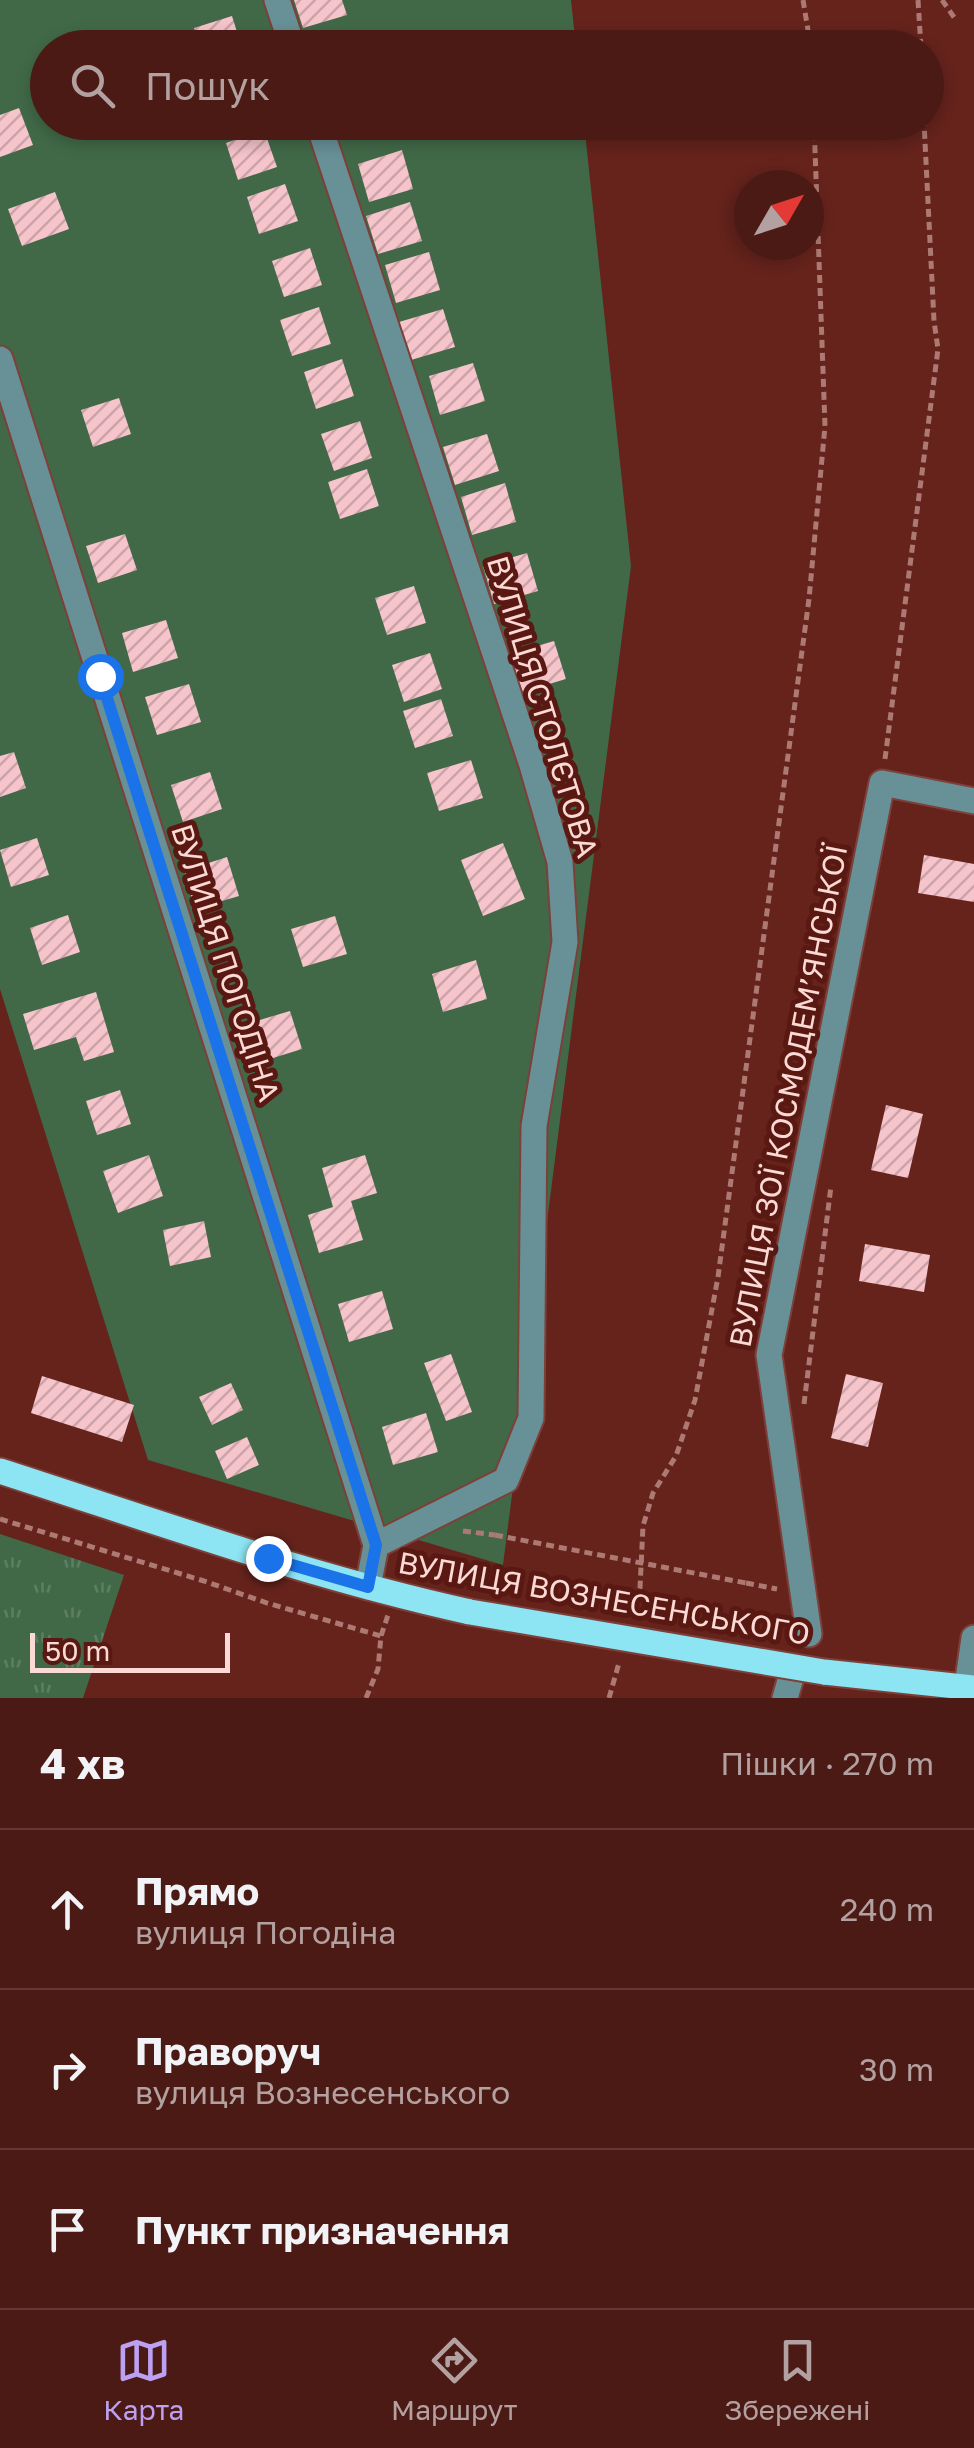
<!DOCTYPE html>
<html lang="uk">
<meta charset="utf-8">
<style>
:root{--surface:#4c1a15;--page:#562722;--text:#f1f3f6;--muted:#b2a1a0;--line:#633834;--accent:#bca0f2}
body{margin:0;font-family:"Golos Text",sans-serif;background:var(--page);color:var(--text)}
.compass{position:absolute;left:734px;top:170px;width:90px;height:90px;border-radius:50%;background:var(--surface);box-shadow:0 5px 15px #0003;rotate:51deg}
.scale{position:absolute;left:30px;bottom:25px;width:200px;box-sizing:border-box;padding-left:10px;border:5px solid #fbd9d4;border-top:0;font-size:28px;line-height:35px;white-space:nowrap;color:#fbd9d4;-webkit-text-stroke:8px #591812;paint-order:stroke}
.stop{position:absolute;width:30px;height:30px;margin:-22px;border:8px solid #1a73e8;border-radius:50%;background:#fff}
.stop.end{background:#1a73e8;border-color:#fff;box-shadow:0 2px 10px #0008}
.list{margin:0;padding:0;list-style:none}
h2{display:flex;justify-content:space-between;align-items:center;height:130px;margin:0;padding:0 40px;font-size:42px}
h2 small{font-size:32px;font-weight:400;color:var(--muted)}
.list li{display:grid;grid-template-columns:65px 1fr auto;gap:30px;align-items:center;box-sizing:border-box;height:160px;padding:0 40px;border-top:2px solid var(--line)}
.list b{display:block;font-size:38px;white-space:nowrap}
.list p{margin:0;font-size:32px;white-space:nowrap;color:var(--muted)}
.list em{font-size:32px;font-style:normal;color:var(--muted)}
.icon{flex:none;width:55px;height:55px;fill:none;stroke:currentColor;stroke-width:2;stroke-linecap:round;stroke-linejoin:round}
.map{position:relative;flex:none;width:974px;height:1698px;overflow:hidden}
.search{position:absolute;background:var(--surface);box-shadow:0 5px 15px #0003;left:30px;right:30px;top:30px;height:110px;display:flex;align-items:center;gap:25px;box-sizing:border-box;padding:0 35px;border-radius:55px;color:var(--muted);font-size:38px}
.sheet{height:610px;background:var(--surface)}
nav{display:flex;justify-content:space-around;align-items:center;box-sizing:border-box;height:140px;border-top:2px solid var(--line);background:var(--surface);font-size:28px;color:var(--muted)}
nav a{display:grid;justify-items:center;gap:5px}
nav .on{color:var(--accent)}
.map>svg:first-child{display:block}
</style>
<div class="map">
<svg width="974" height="1698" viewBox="0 0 974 1698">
<defs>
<pattern id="park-tufts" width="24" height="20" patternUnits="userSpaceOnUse" patternTransform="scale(2.5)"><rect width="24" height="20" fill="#416948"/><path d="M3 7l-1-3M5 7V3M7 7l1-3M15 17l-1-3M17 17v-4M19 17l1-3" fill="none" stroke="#5d7e62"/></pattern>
<pattern id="building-hatch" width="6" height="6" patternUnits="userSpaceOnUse" patternTransform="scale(2.5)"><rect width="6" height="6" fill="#f6c4cb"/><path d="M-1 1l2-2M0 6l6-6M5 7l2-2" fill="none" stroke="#cba3a8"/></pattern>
</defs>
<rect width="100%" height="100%" fill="#65231c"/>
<path fill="#416948" d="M0 0H571L576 47 48 48V122L584 123 631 566 503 1565 148 1460 0 989Z"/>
<path fill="url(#park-tufts)" d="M0 1534 124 1575 83 1698H0Z"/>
<path fill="url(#building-hatch)" d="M294 0H342L347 15 303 28Z
M232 16 242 48H200L194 28Z
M358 33 363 48H313V47Z
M19 108 33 145 0 157V115Z
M349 122H396V123L353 137Z
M264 130 277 167 238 180 226 143Z
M402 150 413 189 369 202 358 164Z
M285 184 298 221 259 234 247 197Z
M55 192 69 229 22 246 8 209Z
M410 202 422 241 378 254 366 216Z
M310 248 322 285 284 297 272 261Z
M429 252 440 290 396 303 385 265Z
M319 307 331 344 292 356 280 320Z
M443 309 455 347 411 360 399 322Z
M342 359 354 396 316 409 304 372Z
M473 363 485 401 440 415 429 376Z
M119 398 131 434 93 447 81 410Z
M360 421 372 458 334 471 321 434Z
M487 434 499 471 455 485 443 447Z
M367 469 379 506 340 519 328 482Z
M505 483 516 522 472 535 461 497Z
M125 534 137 570 98 583 86 546Z
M527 553 538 591 494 604 483 566Z
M414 586 426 623 387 635 375 598Z
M166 620 178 658 133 672 122 633Z
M554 641 566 679 522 692 510 654Z
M430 653 442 689 404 702 392 665Z
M189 684 201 722 157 735 145 697Z
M441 699 453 736 415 748 403 711Z
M14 752 26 788 0 797V756Z
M471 760 483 798 439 811 427 773Z
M210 772 222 809 183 822 171 785Z
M37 838 49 875 11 887 0 850Z
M503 843 525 899 483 916 461 860Z
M924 855 974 864V902L918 893Z
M227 857 239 896 195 909 184 871Z
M68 915 80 952 42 965 30 928Z
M335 916 347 954 303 967 291 929Z
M476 960 487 999 443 1012 432 974Z
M96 992 114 1052 84 1061 76 1037 34 1050 23 1014Z
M290 1011 302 1049 257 1063 246 1024Z
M120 1090 131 1124 97 1135 86 1101Z
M886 1105 923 1114 908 1178 871 1170Z
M149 1155 163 1196 118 1213 103 1171Z
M365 1155 377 1193 351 1201 363 1240 319 1253 308 1215 333 1207 322 1168Z
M204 1221 211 1257 170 1266 163 1230Z
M865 1244 930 1255 924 1292 859 1281Z
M382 1291 393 1329 349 1342 338 1304Z
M451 1354 472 1412 446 1421 424 1363Z
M846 1374 883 1383 868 1447 831 1438Z
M42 1376 134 1405 122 1442 31 1413Z
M231 1383 243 1410 212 1425 199 1397Z
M426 1413 438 1452 393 1465 382 1427Z
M247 1437 259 1465 227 1479 215 1451Z"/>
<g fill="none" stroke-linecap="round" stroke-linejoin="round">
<g stroke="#7d4039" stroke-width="29">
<path id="minor" d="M277 0 293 48
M318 122 532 765 560 862 565 942 534 1126 531 1418 506 1480 376 1545
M0 359 376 1545 368 1587
M809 1634 769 1355 882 783 974 801
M967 1687 974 1638
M785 1698 794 1667"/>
</g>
<g stroke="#7d4039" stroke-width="29">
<path id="major" d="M0 1471C155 1521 310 1577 470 1612
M824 1672 974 1688"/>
</g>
<path stroke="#ac7973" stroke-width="5" stroke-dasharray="8 5" stroke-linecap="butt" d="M803 0 811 48
M918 0 921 48
M942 0 956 20
M885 759 938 349 934 321 924 122
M804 1404 831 1186
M0 1519 204 1581 267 1603 381 1636
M463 1531 495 1535
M746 1583 777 1589
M634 1614 640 1588 643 1526 653 1493 676 1456 695 1400 718 1277 809 599 825 426 814 122
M366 1698 378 1669 381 1636 388 1615
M609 1698 619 1663"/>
<use href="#minor" stroke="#689097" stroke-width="25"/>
<use href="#major" stroke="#8de4f3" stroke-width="25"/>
<g stroke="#7d4039" stroke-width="29" stroke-linecap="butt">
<path id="major-bridge" d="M470 1612 824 1672"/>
</g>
<path stroke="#ac7973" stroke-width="5" stroke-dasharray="8 5" stroke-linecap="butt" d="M495 1535 746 1583"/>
<use href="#major-bridge" stroke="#8de4f3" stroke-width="25"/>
</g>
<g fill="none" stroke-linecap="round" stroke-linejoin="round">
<path stroke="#1a73e8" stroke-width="12" d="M100 676 376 1545 368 1587 268 1558"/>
</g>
<g text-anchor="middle" stroke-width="10" stroke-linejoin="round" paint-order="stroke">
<g font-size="30" fill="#fbd9d4" stroke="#591812">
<text transform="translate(542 707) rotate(73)" y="10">ВУЛИЦЯ СТОЛЄТОВА</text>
<text transform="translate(225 963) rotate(72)" y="10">ВУЛИЦЯ ПОГОДІНА</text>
<text transform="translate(789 1096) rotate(-79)" y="10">ВУЛИЦЯ ЗОЇ КОСМОДЕМ’ЯНСЬКОЇ</text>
<text transform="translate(604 1599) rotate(10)" y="10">ВУЛИЦЯ ВОЗНЕСЕНСЬКОГО</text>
</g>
</g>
</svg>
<svg class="compass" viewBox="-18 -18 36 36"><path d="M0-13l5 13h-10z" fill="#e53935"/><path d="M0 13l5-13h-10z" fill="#b2a1a0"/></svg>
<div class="scale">50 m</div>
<div class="stop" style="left:100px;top:676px"></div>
<div class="stop end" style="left:268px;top:1558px"></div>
<div class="search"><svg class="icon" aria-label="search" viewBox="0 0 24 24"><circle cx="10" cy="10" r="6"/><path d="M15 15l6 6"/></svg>Пошук</div>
</div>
<section class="sheet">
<h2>4 хв<small>Пішки · 270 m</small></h2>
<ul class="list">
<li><svg class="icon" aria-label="ahead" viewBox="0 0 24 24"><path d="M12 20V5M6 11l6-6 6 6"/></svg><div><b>Прямо</b><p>вулиця Погодіна</p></div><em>240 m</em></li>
<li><svg class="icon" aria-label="right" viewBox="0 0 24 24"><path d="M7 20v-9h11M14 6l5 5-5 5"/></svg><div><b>Праворуч</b><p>вулиця Вознесенського</p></div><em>30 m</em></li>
<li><svg class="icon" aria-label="arrive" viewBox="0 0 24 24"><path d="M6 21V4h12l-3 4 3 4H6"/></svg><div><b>Пункт призначення</b></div></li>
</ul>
</section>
<nav>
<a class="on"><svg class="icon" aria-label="map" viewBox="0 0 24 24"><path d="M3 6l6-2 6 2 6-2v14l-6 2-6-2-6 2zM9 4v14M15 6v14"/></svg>Карта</a>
<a><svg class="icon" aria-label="directions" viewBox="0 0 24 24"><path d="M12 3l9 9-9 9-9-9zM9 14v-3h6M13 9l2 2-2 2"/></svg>Маршрут</a>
<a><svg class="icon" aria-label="saved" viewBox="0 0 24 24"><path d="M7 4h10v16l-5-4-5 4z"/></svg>Збережені</a>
</nav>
